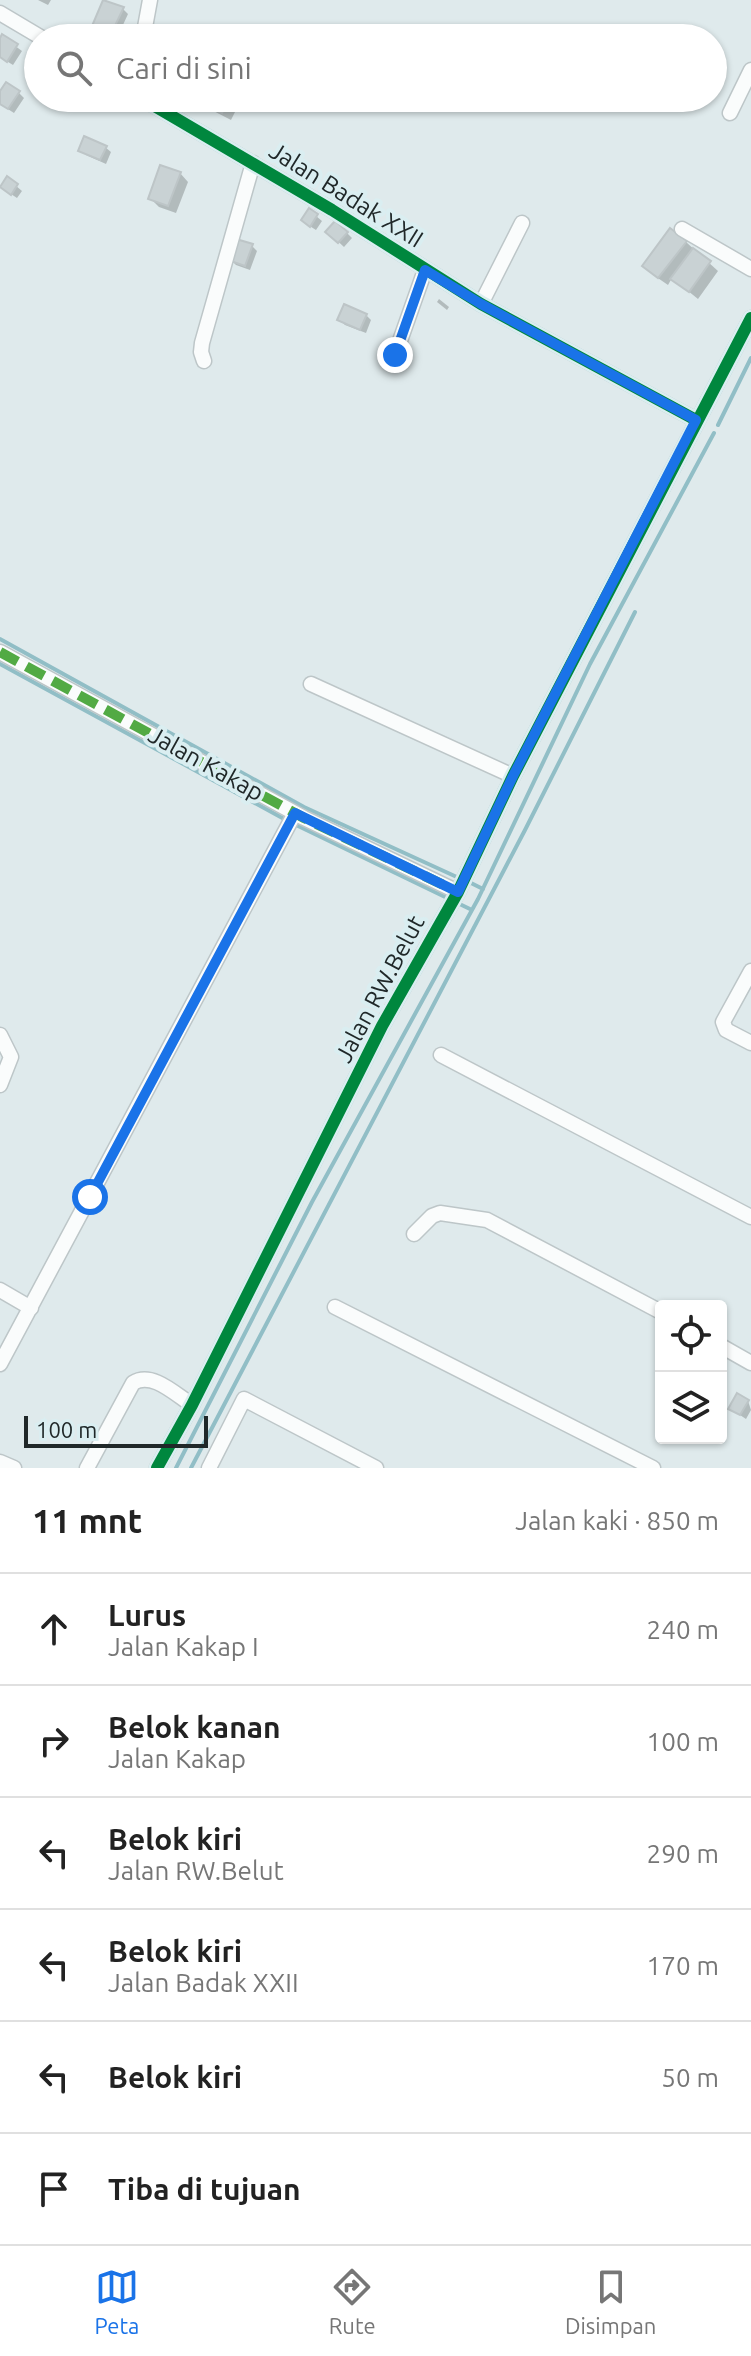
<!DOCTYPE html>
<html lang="id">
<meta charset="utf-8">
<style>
:root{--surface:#fff;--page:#f2f2f2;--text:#222;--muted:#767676;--line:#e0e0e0;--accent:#1a73e8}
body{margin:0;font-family:Ubuntu,sans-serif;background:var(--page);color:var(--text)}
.controls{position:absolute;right:24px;bottom:24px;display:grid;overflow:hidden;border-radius:8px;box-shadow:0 2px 6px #0004}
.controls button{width:72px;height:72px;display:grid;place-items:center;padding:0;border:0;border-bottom:2px solid var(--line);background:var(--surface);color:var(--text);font:40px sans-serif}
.scale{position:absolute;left:24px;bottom:20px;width:184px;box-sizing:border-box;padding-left:8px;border:4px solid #202829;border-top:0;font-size:22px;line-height:28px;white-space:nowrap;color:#202829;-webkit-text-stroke:6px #daeef1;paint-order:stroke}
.stop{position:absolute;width:24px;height:24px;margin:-18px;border:6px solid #1a73e8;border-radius:50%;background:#fff}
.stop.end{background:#1a73e8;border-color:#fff;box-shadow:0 2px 8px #0008}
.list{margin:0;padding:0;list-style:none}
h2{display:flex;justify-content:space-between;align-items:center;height:104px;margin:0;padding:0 32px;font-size:34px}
h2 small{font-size:26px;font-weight:400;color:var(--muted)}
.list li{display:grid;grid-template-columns:52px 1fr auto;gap:24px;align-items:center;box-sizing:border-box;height:112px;padding:0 32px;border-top:2px solid var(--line)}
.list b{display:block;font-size:30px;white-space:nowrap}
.list p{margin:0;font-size:26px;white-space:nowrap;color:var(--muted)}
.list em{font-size:26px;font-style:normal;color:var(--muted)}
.icon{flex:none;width:44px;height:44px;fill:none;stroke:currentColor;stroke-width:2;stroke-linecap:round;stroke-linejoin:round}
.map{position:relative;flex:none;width:751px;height:1468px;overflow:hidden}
.search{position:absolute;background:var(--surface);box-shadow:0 2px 6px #0004;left:24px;right:24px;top:24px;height:88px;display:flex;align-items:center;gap:20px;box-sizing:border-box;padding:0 28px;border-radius:44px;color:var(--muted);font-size:30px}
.sheet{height:776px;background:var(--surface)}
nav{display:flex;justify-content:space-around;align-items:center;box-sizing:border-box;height:112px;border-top:2px solid var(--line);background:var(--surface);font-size:22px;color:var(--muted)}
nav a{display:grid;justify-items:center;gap:4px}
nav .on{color:var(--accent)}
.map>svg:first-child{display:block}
</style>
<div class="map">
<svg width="751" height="1468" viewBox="0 0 751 1468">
<rect width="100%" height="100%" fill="#dfeaec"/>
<path fill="#0003" d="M38 0H51L48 5Z
M123 9 128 14 117 38 94 25Z
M3 37 22 51 13 65 0 57V41Z
M19 93 24 98 14 113 0 104V95Z
M44 98H54L58 101 54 107 45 102Z
M194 98H240L241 100 231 120 200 104Z
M105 147 111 152 106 164 86 155 80 150Z
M180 173 188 182 176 213 159 207 150 198Z
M8 179 22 191 17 198 8 192Z
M310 211 322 221 316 230 308 225Z
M328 232 347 233 352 238 344 247Z
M686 242 718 271 698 299 672 278 668 285 652 274Z
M252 246 257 251 250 270 236 265 231 260Z
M439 299 449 307 447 310 437 302Z
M366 315 371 320 366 333 345 325 340 320Z
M748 1401 751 1410 746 1419 731 1409Z"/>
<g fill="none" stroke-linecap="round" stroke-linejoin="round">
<path stroke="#91bec6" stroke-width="4" d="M718 425 751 358
M0 639 304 807 459 878
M0 664 286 820
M294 824 472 910
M467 881 483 889
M176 1468 312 1202 478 899 590 664 714 433
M191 1468 525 830 635 612"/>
</g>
<path fill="#c9d2d4" stroke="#bdc5c7" stroke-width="2" d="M103 0 124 7 111 34 92 26Z
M165 28 192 37 191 38H162Z
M2 34 18 44 7 62 0 57V38Z
M6 82 20 91 8 109 0 104V91Z
M193 98H230L222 113Z
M84 136 107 146 100 160 78 151Z
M160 165 181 172 168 206 148 199Z
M7 176 18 184 11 195 0 187Z
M309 208 318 214 310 227 301 220Z
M335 221 348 232 338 243 325 232Z
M670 228 687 241 658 278 642 266Z
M236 239 253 244 245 266 228 260Z
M693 248 711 261 689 292 670 279Z
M344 304 367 314 360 330 337 320Z
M737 1393 749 1400 740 1415 728 1409Z"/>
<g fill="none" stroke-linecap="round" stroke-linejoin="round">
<g stroke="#bdc6c8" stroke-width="17">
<path id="minor" d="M0 13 42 38
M143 38 150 0
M141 98 332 210 481 304 696 420
M730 113 751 70
M682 229 751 269
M481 304 522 223
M395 355 425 270
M204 361 201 352 202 343 253 163
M0 652 304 818 458 892
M311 684 513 776
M751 971 723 1022 726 1030 751 1043
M0 1035 11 1057 0 1085
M441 1055 751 1217
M414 1234 432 1216 440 1213 487 1220 661 1312
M0 1290 31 1308
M335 1307 653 1468
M721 1346 751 1363
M0 1364 295 813
M0 1462 14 1468
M87 1468 133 1383C152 1371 175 1394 192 1405
M157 1468 192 1405 382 1026 458 892 513 776 751 318
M209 1468 244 1399 376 1468"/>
</g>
<use href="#minor" stroke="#fafcfc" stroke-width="14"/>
<path stroke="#52aa44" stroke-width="10" stroke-dasharray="20 10" stroke-linecap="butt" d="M0 652 304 818 458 892"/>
<g stroke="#daeef1" stroke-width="17">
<path id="cycleway" d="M141 98 332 210 481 304 696 420
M157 1468 192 1405 382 1026 458 892 513 776 751 318"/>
</g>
<use href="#cycleway" stroke="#00873e" stroke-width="12"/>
</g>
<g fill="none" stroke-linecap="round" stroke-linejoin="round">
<path stroke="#1a73e8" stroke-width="10" d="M90 1197 295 813 458 892 513 776 696 420 481 304 425 270 395 355"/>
</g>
<g text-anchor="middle" stroke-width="8" stroke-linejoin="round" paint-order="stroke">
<g font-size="24" fill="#202829" stroke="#daeef1">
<text transform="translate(346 195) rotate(32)" y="8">Jalan Badak XXII</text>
<text transform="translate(206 764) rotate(29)" y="8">Jalan Kakap</text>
<text transform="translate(380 989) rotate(-62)" y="8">Jalan RW.Belut</text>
</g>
</g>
</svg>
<div class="controls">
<button><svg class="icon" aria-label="locate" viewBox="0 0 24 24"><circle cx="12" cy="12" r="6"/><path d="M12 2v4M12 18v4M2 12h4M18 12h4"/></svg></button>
<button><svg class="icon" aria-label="layers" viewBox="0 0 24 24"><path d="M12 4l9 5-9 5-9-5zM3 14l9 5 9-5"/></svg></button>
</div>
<div class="scale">100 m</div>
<div class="stop" style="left:90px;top:1197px"></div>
<div class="stop end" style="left:395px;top:355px"></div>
<div class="search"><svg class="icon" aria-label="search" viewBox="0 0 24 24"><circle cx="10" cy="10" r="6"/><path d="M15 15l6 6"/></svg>Cari di sini</div>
</div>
<section class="sheet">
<h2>11 mnt<small>Jalan kaki · 850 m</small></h2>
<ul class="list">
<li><svg class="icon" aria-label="ahead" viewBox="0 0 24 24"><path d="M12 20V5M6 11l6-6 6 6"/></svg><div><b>Lurus</b><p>Jalan Kakap I</p></div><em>240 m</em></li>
<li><svg class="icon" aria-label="right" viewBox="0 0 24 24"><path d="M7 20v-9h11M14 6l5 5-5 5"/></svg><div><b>Belok kanan</b><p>Jalan Kakap</p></div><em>100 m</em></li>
<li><svg class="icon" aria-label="left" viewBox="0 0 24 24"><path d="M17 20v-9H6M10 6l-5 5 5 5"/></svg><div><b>Belok kiri</b><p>Jalan RW.Belut</p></div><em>290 m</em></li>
<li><svg class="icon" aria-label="left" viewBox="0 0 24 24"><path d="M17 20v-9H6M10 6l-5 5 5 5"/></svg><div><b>Belok kiri</b><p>Jalan Badak XXII</p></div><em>170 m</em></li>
<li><svg class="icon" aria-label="left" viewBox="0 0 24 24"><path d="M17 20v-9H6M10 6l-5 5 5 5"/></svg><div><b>Belok kiri</b></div><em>50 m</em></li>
<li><svg class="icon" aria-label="arrive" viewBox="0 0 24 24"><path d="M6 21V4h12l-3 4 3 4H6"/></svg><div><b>Tiba di tujuan</b></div></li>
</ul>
</section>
<nav>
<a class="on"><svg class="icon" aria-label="map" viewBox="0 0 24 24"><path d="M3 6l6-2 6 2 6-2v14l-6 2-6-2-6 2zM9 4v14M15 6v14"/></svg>Peta</a>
<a><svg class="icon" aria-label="directions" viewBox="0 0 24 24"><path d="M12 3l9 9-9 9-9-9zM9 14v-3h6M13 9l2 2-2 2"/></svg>Rute</a>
<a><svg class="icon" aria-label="saved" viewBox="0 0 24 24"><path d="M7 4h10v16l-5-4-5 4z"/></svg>Disimpan</a>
</nav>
